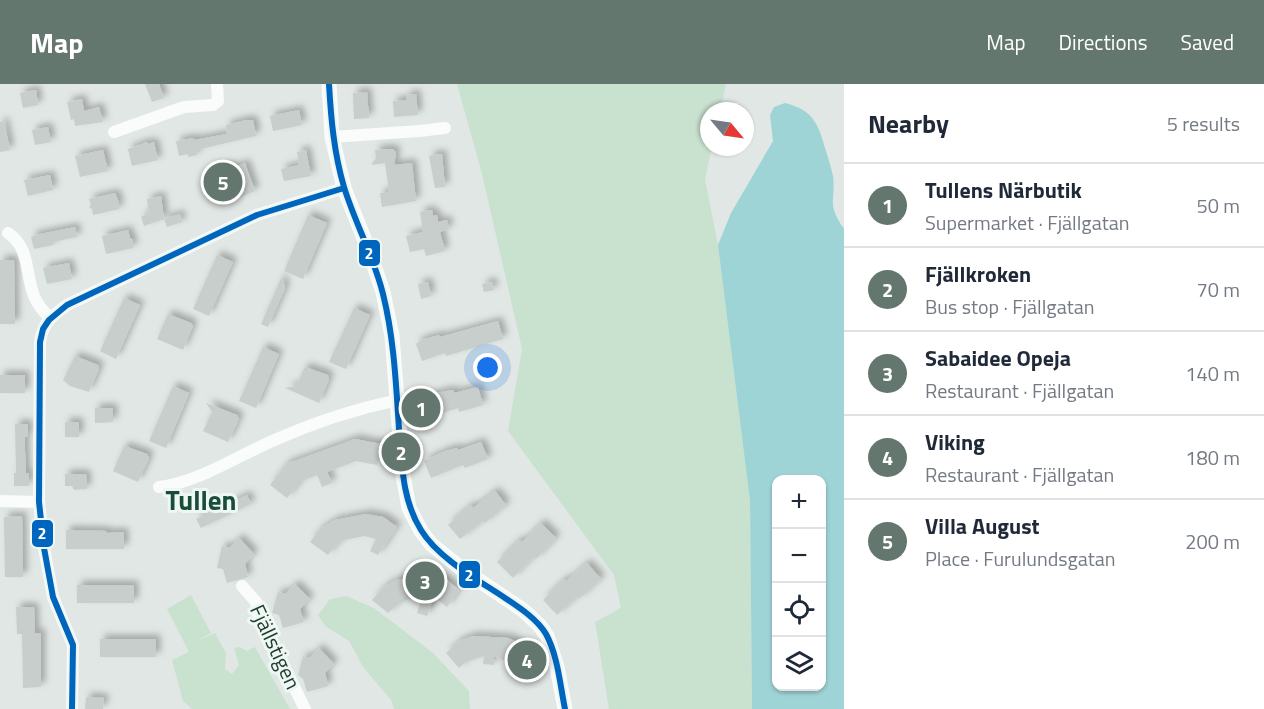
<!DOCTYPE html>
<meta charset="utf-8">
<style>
:root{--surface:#fff;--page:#f2f2f3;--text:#1f2937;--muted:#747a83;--line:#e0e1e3;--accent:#63776f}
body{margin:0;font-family:"Titillium Web",sans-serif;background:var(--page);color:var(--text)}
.controls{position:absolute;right:18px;bottom:18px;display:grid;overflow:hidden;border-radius:12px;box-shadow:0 2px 4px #0004}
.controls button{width:54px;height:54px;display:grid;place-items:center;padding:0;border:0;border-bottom:2px solid var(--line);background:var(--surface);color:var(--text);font:30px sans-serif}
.compass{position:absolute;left:700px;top:18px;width:54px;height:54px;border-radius:50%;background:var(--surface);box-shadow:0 2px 4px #0004;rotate:119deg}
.you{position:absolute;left:488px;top:284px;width:21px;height:21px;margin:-15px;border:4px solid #fff;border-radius:50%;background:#1a73e8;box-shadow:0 0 0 9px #1a73e833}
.badge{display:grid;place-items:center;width:39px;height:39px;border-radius:50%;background:var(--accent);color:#fff;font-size:20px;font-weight:700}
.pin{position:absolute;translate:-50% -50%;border:3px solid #fff;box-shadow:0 2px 6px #0006}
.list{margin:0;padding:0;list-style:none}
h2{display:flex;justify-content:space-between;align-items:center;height:78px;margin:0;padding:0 24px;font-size:26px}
h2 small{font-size:20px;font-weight:400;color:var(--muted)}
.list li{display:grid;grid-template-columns:39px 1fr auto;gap:18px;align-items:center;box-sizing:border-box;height:84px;padding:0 24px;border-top:2px solid var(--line)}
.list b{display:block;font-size:22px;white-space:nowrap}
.list p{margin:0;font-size:20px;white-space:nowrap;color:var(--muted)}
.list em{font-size:20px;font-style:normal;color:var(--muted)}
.icon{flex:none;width:33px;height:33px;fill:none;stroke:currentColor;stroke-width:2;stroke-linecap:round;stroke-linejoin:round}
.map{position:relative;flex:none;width:844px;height:625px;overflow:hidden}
header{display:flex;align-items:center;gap:36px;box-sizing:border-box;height:84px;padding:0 30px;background:var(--accent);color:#fff}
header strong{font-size:28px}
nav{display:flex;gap:33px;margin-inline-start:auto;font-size:21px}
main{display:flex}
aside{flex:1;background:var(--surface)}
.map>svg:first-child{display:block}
</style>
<header>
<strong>Map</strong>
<nav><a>Map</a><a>Directions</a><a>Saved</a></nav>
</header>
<main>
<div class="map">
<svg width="844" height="625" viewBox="0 0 844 625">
<defs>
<filter id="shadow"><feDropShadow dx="4.5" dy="-4.5" stdDeviation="3" flood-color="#0004"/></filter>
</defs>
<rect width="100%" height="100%" fill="#e1e7e4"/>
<path fill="#c9e2cf" d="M457 0H726L720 27H709V63H712L705 95 718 161 750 417 752 625H609L595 538 621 524 614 491 508 347 522 265 482 90Z
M191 511 211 549 196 557 215 549 226 569 225 585 232 590 239 581 234 564 239 563 247 567 255 563 290 625H192L183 617 172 576 189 568 167 525Z
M346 512 374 524 433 569 469 607 470 625H394L391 616 363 583 349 557 325 542 318 531 330 515Z"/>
<path fill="#9fd4d7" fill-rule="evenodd" d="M785 19C812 26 818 38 825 64 828 73 831 83 833 92 836 117 826 119 844 145V625H752L750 417 718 161 731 129 773 57 770 31 774 23ZM776 396H822V602H776Z"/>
<path fill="#c8cecb" filter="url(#shadow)" d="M145 0H159L164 14 152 18Z
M36 6 38 21 23 24 20 9Z
M367 8 369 34 354 35 353 9Z
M416 10 418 31 394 33 393 17 407 16 406 11Z
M82 15 84 27 99 23 103 38 75 42 74 35 71 36 67 18Z
M299 26 302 41 273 47 270 32Z
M246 36H253L256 52 196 66 197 71 188 73V70L179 72 176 57 194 54V56L227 50 226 41Z
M0 38H4L10 66 0 68Z
M48 43 51 58 35 61 32 46Z
M147 58 148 60 154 58 158 76 132 82 128 65Z
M387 65H393L396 69 394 81 412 79 416 117 382 123 380 109 389 108 385 79 371 81 376 74 375 66Z
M103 66 108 87 80 93 75 72Z
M306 66 311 92 284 97 281 85 299 81 297 68Z
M442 70 445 103 435 104 429 72Z
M245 79 255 107 227 118 225 114 222 115 219 107 208 111 203 96 213 92 212 88 232 81 233 84Z
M50 91 53 106 28 112 24 96Z
M115 109 118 116 119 125 93 131 92 125 89 123 91 121 89 115Z
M161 112 164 135 144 142 141 133 149 129 147 115Z
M432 126 433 132 437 131 438 138 447 136 449 145 440 148 445 167 426 172 424 165 410 168 406 152 423 148 420 128Z
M180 130 182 138 167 143 164 135Z
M308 131 327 139 303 195 284 187Z
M75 143 77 153 53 158V161L34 165 31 153 35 151Z
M128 146 130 154 132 155 133 164 106 170 102 152Z
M217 171 233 178 209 232 193 225Z
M0 176H14L15 240H0Z
M69 179 72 195 47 200 43 184Z
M282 192 285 204 268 243 261 240Z
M428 198 431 212 421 215 418 200Z
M492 198 494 206 484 208 482 200Z
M124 214 140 221 116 275 100 267Z
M354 224 370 231 346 285 329 278Z
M168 230 191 239 193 242 183 266 157 255Z
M498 237 503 255 446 272 445 269 422 277 416 260 421 256 440 251V253Z
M263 263 279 270 256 324 239 317Z
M75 272 98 281 99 285 89 308 70 302 63 296Z
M305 283 328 291 329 295 319 319 285 304 296 302Z
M0 291H25V309H0Z
M173 302 189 309 166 364 149 357Z
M478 303 483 321 459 328 458 324 425 334 419 316 441 308 453 306 454 309Z
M206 319 237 331 239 335 228 358 203 347 212 328Z
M95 324H113V338L95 339Z
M65 338H79V353H65Z
M15 340H28V353H25V368L26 389H29V402H14V389H16Z
M355 355 381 360 377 381 356 377 327 388 332 399 322 403 317 391 300 398 287 414 270 401 286 380Z
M481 358 488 375 465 384 463 381 431 394 424 377 445 367 457 364 458 366Z
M124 362 147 370 149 374 138 398 113 387Z
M65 390H86L87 405 74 406 72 402H65Z
M495 407 506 421 485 439 483 437 460 455 448 441 471 421 473 424Z
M247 411 251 420 201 444 196 435Z
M366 430 383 433 397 443 378 471 370 467 376 455 364 452 344 456 334 463 328 471 310 458 320 445 335 436Z
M22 432 23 493H5L4 433Z
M541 439 556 454 536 475 533 473 513 494 497 478 519 456 522 458Z
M66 446 106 447 107 449 124 448V465H66Z
M239 454 254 470 245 480 248 493 227 499 223 485 217 484 222 462 229 464Z
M587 479 601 495 579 515 577 513 557 531 543 516 564 495 566 497Z
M431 492 446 495 459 506 447 523 434 513 427 532 417 529 422 514 408 515 394 523 388 529 372 516 384 503 396 496Z
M295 500 310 515 300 525 304 538 283 544 279 531 272 529 278 508 285 510Z
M77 501H134V519H77Z
M16 523H34L35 549H41V603L23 604 22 550H17Z
M473 552 508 554 521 560 533 573 518 587 512 580 494 572V581L483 580 484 572 466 578 459 584 446 569 459 557Z
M100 555H156V573H100Z
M319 564 334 580 325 589 328 602 307 608 303 595 298 591 303 572 309 574Z
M86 613 104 614 103 625H85Z"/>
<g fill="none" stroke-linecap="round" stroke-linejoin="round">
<path stroke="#fafbfb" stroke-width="12" d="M114 48 184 23 213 21 218 17 217 0
M332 53 419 47 445 44
M8 149C38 169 18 208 50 233
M159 403C198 398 234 374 270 358 310 340 355 325 398 316
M0 417 39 418
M242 502 257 519 256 526 305 625
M72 625 73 561 53 513 44 464 39 418 40 258C43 238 52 232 67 221L257 131 344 104"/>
<path stroke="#fafbfb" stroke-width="15" d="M329 0 332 53 344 104 369 167 383 208 392 252 403 391 409 424 421 447 431 460 462 485 523 526 540 542 547 552 557 583 565 625"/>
<g stroke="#eef7f2" stroke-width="10">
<path id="bus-1" d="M329 0C331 35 334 69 344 103 355 139 374 173 383 210 394 254 396 300 399 345 402 380 402 416 421 446 438 474 478 496 505 514 520 524 537 535 546 550 558 572 560 601 565 625
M72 625 73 561 53 513 44 464 39 418 40 258 43 245 49 236 67 221 257 131 344 104"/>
</g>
<use href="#bus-1" stroke="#0065bd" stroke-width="6"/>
</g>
<g text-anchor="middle" stroke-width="6" stroke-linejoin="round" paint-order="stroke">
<g font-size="21" fill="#1f3a30" stroke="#eef7f2">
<text transform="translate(275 563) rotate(65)" y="7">Fjällstigen</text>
</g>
<g font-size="27" font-weight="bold" fill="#1a4c3c" stroke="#eef7f2">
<text x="201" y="426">Tullen</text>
</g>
</g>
<g stroke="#eef7f2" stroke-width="2">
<rect x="358" y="155" width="23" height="28" rx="6" fill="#0065bd"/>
<rect x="31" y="435" width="23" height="29" rx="6" fill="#0065bd"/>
<rect x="458" y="476" width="23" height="29" rx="6" fill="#0065bd"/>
</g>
<g font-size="16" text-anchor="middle" font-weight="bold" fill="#fff">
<text x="369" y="175">2</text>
<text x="42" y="455">2</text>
<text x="469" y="497">2</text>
</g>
</svg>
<div class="controls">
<button>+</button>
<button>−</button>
<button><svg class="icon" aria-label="locate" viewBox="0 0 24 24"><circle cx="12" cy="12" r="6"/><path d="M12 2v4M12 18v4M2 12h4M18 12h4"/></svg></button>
<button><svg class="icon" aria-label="layers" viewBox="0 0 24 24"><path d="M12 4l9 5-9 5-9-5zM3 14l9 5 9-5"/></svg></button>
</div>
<svg class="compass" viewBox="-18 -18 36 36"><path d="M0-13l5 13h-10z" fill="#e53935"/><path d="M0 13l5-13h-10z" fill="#747a83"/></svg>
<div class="you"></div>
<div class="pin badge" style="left:421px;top:324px">1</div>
<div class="pin badge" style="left:401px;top:368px">2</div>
<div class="pin badge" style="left:425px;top:497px">3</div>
<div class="pin badge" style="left:527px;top:576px">4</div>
<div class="pin badge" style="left:223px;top:98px">5</div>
</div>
<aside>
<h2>Nearby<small>5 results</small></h2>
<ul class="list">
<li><span class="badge">1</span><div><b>Tullens Närbutik</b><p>Supermarket · Fjällgatan</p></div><em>50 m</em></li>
<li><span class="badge">2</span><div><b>Fjällkroken</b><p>Bus stop · Fjällgatan</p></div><em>70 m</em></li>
<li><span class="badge">3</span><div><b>Sabaidee Opeja</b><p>Restaurant · Fjällgatan</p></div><em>140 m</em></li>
<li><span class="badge">4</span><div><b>Viking</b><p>Restaurant · Fjällgatan</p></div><em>180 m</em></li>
<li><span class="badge">5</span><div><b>Villa August</b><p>Place · Furulundsgatan</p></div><em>200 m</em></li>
</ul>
</aside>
</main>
